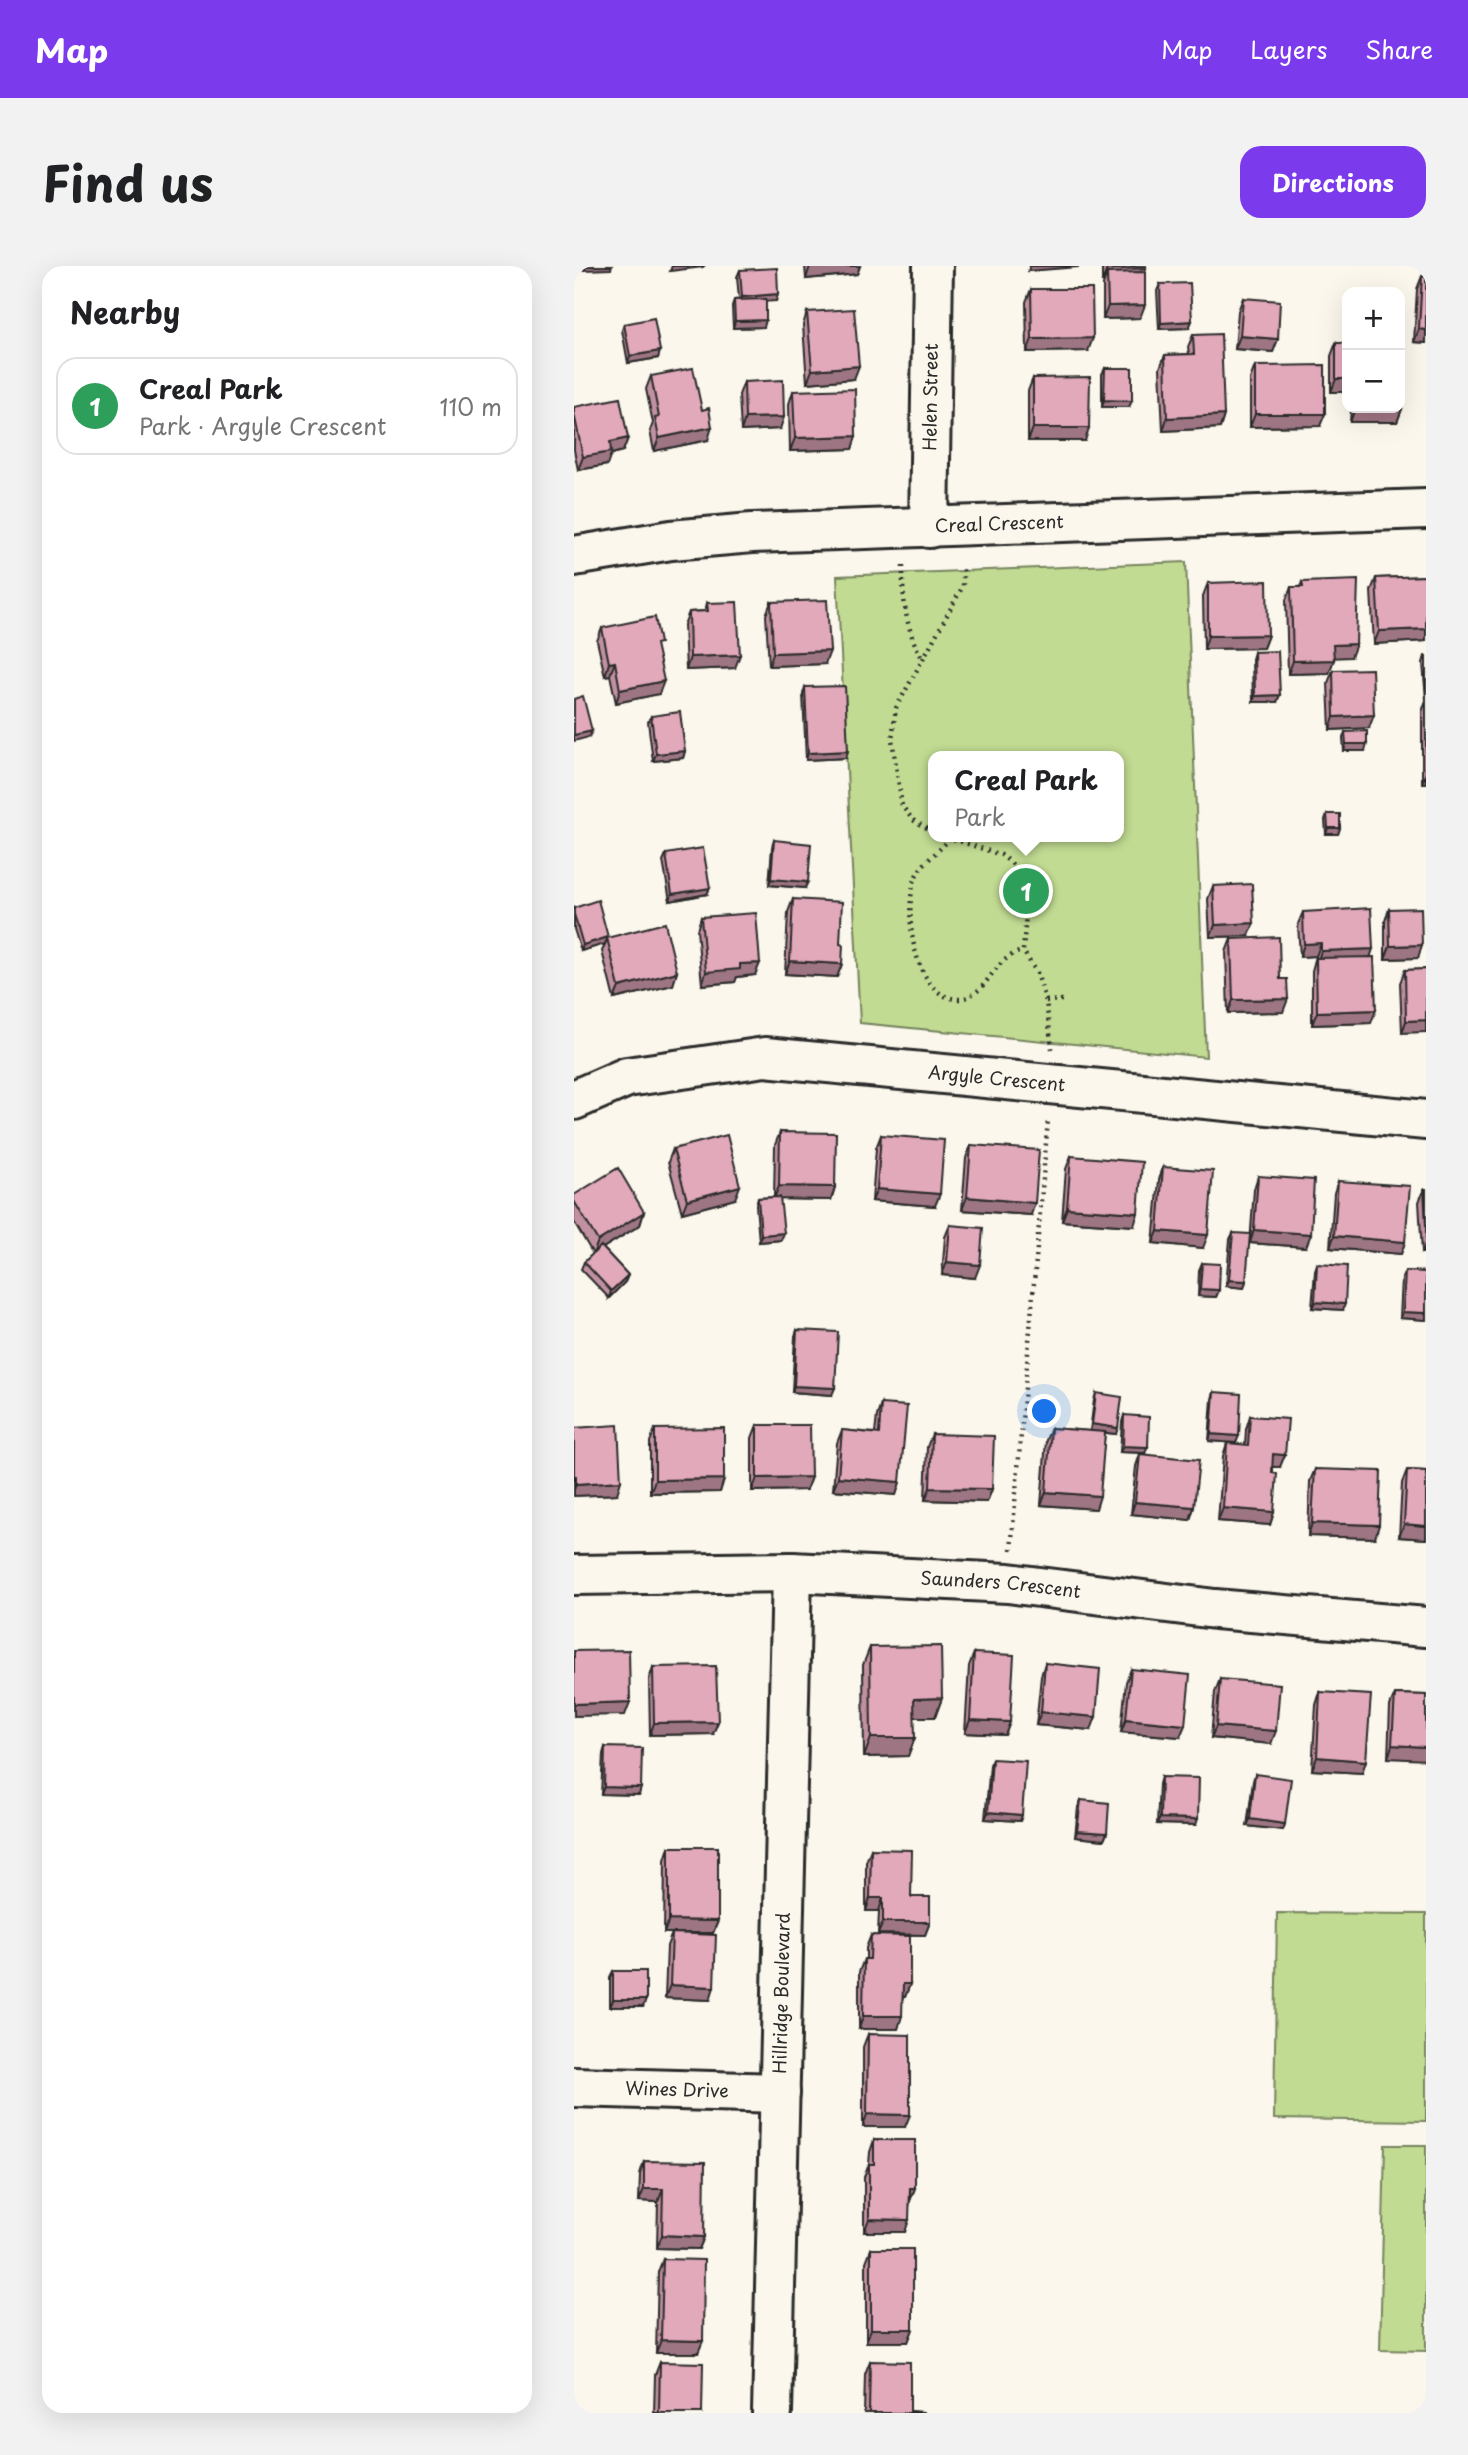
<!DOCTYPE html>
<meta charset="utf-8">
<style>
:root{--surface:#fff;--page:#f2f2f2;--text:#202124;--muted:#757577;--line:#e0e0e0;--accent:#7c3aed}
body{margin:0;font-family:"Playpen Sans",sans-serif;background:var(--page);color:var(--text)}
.controls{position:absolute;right:21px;top:21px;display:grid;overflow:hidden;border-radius:14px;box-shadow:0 7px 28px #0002}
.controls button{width:63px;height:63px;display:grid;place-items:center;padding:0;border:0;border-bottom:2px solid var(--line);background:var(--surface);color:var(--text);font:35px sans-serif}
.you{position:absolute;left:471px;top:1146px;width:24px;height:24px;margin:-18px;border:5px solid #fff;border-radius:50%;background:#1a73e8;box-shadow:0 0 0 10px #1a73e833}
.badge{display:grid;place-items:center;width:46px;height:46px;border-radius:50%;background:var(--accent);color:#fff;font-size:23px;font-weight:700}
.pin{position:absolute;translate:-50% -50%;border:4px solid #fff;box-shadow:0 2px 7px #0006}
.popup{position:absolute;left:354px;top:485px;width:196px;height:91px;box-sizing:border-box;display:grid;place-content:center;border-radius:14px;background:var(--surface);filter:drop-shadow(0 2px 5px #0005);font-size:23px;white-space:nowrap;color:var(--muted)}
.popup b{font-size:26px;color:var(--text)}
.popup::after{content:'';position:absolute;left:50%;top:100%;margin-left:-14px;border:14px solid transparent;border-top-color:var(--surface)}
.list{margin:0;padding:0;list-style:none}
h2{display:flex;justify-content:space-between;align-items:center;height:91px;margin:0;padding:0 28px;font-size:30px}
h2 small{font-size:23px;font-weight:400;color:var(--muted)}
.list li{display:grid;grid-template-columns:46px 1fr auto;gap:21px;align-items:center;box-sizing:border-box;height:98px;margin:0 14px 14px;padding:0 14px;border:2px solid var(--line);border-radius:21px}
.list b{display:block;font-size:26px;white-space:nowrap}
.list p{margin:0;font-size:23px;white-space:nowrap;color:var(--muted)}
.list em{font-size:23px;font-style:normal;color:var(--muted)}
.map{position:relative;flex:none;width:852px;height:2147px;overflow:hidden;border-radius:21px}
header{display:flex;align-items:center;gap:42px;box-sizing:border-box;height:98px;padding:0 35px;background:var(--accent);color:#fff}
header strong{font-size:33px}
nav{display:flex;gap:38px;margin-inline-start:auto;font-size:24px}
.intro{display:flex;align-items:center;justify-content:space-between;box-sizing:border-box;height:168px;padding:0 42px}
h1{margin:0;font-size:49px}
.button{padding:18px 32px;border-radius:21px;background:var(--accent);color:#fff;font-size:24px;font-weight:700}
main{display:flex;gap:42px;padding:0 42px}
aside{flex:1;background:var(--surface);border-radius:21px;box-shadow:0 7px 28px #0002}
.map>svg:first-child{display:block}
</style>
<header>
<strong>Map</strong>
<nav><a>Map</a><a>Layers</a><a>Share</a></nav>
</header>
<div class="intro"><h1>Find us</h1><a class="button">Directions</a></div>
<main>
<aside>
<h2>Nearby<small></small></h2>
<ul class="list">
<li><span class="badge" style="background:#2e9e5b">1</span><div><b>Creal Park</b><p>Park · Argyle Crescent</p></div><em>110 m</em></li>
</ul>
</aside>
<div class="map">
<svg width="852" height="2147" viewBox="0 0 852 2147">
<rect width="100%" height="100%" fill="#fbf7ec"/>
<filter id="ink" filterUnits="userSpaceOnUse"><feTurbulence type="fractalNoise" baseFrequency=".0143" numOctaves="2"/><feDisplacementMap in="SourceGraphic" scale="14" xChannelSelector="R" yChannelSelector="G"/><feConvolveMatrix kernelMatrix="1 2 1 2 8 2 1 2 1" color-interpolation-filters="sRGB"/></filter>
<g filter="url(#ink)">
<path fill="#c1db92" stroke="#76835e" stroke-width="2" fill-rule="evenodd" d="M612 296 632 791 286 757 263 310ZM359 490H545V571H359Z
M703 1647 852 1648V1855L700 1853Z
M811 1879H852V2085L806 2084Z"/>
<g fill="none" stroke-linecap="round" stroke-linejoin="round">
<g stroke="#2b2b2b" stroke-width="44">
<g id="street">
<path id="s1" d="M355 262 359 0"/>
<path id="s2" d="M0 290 97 274 178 267 852 243"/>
<path id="s3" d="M0 834 53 811 191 791 852 854"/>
<path id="s4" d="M0 1309 218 1306 434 1317 641 1343 852 1361"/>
<path id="s5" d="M0 1821 206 1827"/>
<path id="s6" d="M198 2147 218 1306"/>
</g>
</g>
<path stroke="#2b2b2b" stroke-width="4.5" stroke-dasharray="2 5" stroke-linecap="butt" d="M329 300C328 331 332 364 347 390
M359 566 339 554 328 540 318 473 322 442 389 320V299
M373 571 427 589 449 607 453 636 449 685 463 707 472 735 478 783
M376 572C366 585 345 599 341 613 329 645 339 734 386 733 415 729 417 692 449 685
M472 735 488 734
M437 1284 474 854"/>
<use href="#street" stroke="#fbf7ec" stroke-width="38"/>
</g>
<path fill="#c291a1" stroke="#2b2b2b" stroke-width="2" d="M231 0H286L283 8 232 13Z
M528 0H572L566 52 529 53V19L530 16H528Z
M166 4 204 28 202 35H192L190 61 159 62 158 40 160 34 165 33 163 11Z
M848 10 852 77 840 76 843 23Z
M586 18 615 62 585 63 583 25Z
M457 23 514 85 453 86 452 36Z
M669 32 704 73 699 86 661 83 664 45Z
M233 46 280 113 233 117 229 59Z
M50 58 86 85 84 92 54 97 48 64Z
M619 69 650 149 646 162 589 165 586 102 591 89 615 88 614 81Z
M762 77 773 126H757V90Z
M681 100 746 160 676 161V113Z
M531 102 555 141H528V108Z
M77 110 134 174 80 185 76 165 79 157 72 123Z
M459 112 511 175H454V125Z
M170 116 206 163 167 165 165 129Z
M219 125 282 170 278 183 216 185 215 138Z
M0 141 54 172 49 185 37 188 33 199 4 204 0 184Z
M777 142H826L828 143 823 156H776Z
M852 310V375L800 378 797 325 802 312Z
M728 316 777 391H760L755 407 714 408 712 334 717 321H726Z
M634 317 694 369 689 382 630 383 629 330Z
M197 336 251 398 195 400 192 349Z
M133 337 161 402 112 404 110 359 115 346 131 345Z
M28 362 83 384 85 428 42 437 36 409 31 410 23 375Z
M680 386 703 436H679L678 393Z
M851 390H852V434L849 397Z
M759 404 795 462 756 464 754 417Z
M231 421 272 492 232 494 229 428Z
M852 434V517H848V446Z
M77 450 111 485 109 492 79 495 74 456Z
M771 466 791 485H770L769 472Z
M753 548 766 562 764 568H752L751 554Z
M200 574 231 622 195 619 198 581Z
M92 588 133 628 96 635 89 595Z
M639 620 675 670 636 671 634 633Z
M219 633 266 678 268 698 263 711 211 708 214 646Z
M0 642 34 672 103 706 99 719 40 733 28 685 31 678 7 685 0 663Z
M815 643 844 692 811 693V655Z
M729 646 796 691 797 757 738 759V705L742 690 726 691 724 658Z
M127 651 181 709 163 711 161 716 128 719 123 664Z
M657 673 706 713 709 746 654 747 652 686Z
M852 703 828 767 826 717 831 704Z
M206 866 261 921 257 934 206 933 207 974 185 976 182 939 184 932 200 931 201 879Z
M307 869 361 940 298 935 302 882Z
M397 879 457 949 388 944 392 892Z
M99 883 161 933 108 947 94 896Z
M497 890 560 960 488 955 492 903Z
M589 901 629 982 579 977 585 914Z
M684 910 732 981 676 977 680 923Z
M764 915 831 976 827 988 756 982 760 927Z
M850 923H852V987H848L845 936Z
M0 929 70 946 66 959 29 982 54 1009 51 1016 35 1032 7 1003 10 996 19 988 0 956Z
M376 959 401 1012 368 1009 371 971Z
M659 967 672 1015 670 1022 652 1020 656 973Z
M628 997 645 1024 642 1031 624 1030 625 1004Z
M743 998 769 1044 738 1042 741 1005Z
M831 1005 852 1006V1054L826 1052 828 1012Z
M223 1064 258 1129 218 1126 221 1070Z
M640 1126 662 1177 635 1175 638 1133Z
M522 1127 542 1168 531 1167 522 1243 467 1239 472 1174 477 1162 516 1165 520 1134Z
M307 1138 326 1216 322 1229 259 1224 263 1177 268 1164 301 1167 303 1150Z
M550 1149 571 1187 546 1186 548 1156Z
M676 1150 706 1201H699L700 1246 696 1259 644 1255 649 1190 653 1177 671 1179 672 1163Z
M183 1159 237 1211 232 1224 178 1225V1172Z
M0 1162 43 1228 0 1230Z
M81 1163 150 1213 146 1226 76 1227V1176Z
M358 1168 418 1223 413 1236 351 1234 353 1181Z
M566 1188 620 1241 616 1254 557 1248 562 1200Z
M741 1203 801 1272 734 1270 736 1215Z
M833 1204 852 1205V1273L825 1271 828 1217Z
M296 1381 368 1432 361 1451H340L334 1490 290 1491 289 1399Z
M400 1387 436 1456 431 1469 391 1467 395 1400Z
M471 1397 517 1464 462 1459 467 1410Z
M79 1401 139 1468 76 1469 75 1414Z
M557 1403 606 1471 547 1466 552 1416Z
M646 1413 697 1478 637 1472 641 1426Z
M746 1426 788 1507 738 1504 742 1439Z
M821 1428 852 1429 814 1492 816 1440Z
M31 1481 65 1529 27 1528 29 1488Z
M418 1493 448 1549 446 1555 411 1553 416 1499Z
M681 1508 711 1558 709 1564 673 1560 679 1515Z
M587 1511 622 1559 583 1558 585 1518Z
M507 1534 533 1567 530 1574 501 1571 504 1541Z
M95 1581 144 1655 139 1667H104L136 1734 91 1732 93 1680 98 1667H90L91 1594Z
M297 1583 356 1656 351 1669 304 1668 305 1645H292V1596Z
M297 1669 336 1718 331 1731H329L324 1763H285V1706L290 1693H292V1682Z
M39 1705 69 1741H36V1711Z
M294 1768 331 1861H289V1781Z
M300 1874 341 1922 336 1935 331 1966H290V1911L295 1898 296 1886Z
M70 1895 130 1971 125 1983 83 1982 84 1936 65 1935 66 1908Z
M297 1983 339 2063 334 2076H292V1996Z
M89 1993 124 2087H82L84 2006Z
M296 2095 336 2145 349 2147H290L291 2108Z
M86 2096 128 2147H80L81 2109Z"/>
<path fill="#9e7683" stroke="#2b2b2b" stroke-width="2" d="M12 0H38L37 3 10 4Z
M98 0H130L129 1 96 5Z
M236 0H286L283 8 232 13Z
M456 0H505L504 1 454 5Z
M572 2 567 15 533 7 530 16H528L533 3Z
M204 28 202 35 165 37 168 31Z
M571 39 566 52 529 53 534 40Z
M192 54 190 61 159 62 161 55Z
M618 55 615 62 585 63 587 57Z
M845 63 852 64V77L840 76Z
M666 70 704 73 699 86 661 83Z
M519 72 514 85 453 86 458 73Z
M86 85 84 92 54 97 56 90Z
M285 100 280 113 233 117 238 104Z
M762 113H773V126H757Z
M530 134 558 135 555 141H528Z
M781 143H828L823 156H776Z
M681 148H751L746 160 676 161Z
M650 149 646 162 589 165 593 152Z
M210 151 206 163 167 165 171 152Z
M138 161 134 174 80 185 85 172Z
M459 162H515L511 175H454Z
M282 170 278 183 216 185 221 172Z
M54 172 49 185 37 188 33 199 4 204 9 191 36 176Z
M852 363V375L800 378 805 365Z
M694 369 689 382 630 383 634 370Z
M782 378 777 391 755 392 759 379Z
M256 385 251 398 195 400 199 387Z
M166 389 161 402 112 404 116 391Z
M760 394 755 407 714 408 719 395Z
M41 396 36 409 31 410 35 397Z
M90 415 85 428 42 437 46 424Z
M706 429 703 436H679L681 430Z
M800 449 795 462 756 464 760 451Z
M18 465 15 471 0 475V469Z
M772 478H793L791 485H770Z
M111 485 109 492 79 495 82 488Z
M274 485 272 492 232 494 234 487Z
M852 507V517H848Z
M754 562H766L764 568H752Z
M197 613 234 616 231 622 195 619Z
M136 622 133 628 96 635 98 628Z
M680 657 675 670 636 671 641 659Z
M34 671 31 678 7 685 9 679Z
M747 677 742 690 726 691 730 678Z
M848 679 844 692 811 693 816 680Z
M799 683 795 695 743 698 747 685Z
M216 695 268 698 263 711 211 708Z
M186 697 181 709 163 711 161 716 128 719 132 706 166 698Z
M103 706 99 719 40 733 45 721Z
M714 733 709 746 654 747 659 734Z
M802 744 797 757 738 759 743 746Z
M852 754V766L828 767 832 755Z
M166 920 161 933 108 947 113 934Z
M205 920 261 921 257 934 200 933Z
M303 923 366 928 361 940 298 935Z
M393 931 461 937 457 949 388 944Z
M493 942 564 947 560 960 488 955Z
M70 946 66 959 19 988 24 975Z
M680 964 737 968 732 981 676 977Z
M584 965 634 969 629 982 579 977Z
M210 967 207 974 185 976 187 969Z
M760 970 831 976 827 988 756 982Z
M852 976V987H848Z
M373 996 406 999 401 1012 368 1009Z
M54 1009 51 1016 35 1032 37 1025Z
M655 1014 672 1015 670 1022 652 1020Z
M626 1023 645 1024 642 1031 624 1030Z
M741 1036 771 1038 769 1044 738 1042Z
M829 1046 852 1047V1054L826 1052Z
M220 1120 261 1122 258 1129 218 1126Z
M518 1158 544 1162 542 1168 516 1165Z
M637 1168 665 1170 662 1177 635 1175Z
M549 1180 574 1181 571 1187 546 1186Z
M699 1188 711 1189 706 1201H695Z
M237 1211 232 1224 178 1225 183 1212Z
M264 1211 326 1216 322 1229 259 1224Z
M150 1213 146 1226 76 1227 81 1214Z
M47 1215 43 1228 0 1230V1224L2 1218Z
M356 1222 418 1223 413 1236 351 1234Z
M472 1226 526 1230 522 1243 467 1239Z
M561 1236 620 1241 616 1254 557 1248Z
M649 1242 700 1246 696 1259 644 1255Z
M738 1257 805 1259 801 1272 734 1270Z
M830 1258 852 1260V1273L825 1271Z
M368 1432 361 1451H333L340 1433Z
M56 1436 51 1449 0 1450V1438Z
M467 1446 522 1451 517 1464 462 1459Z
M552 1453 611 1459 606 1471 547 1466Z
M396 1454 436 1456 431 1469 391 1467Z
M144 1456 139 1468 76 1469 80 1457Z
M642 1460 702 1465 697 1478 637 1472Z
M297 1472H341L334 1490 290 1491Z
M818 1479 852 1481V1494L814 1492Z
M743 1491 792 1495 788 1507 738 1504Z
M30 1521 67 1522 65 1529 27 1528Z
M414 1546 448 1549 446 1555 411 1553Z
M586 1552 624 1553 622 1559 583 1558Z
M676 1553 711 1558 709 1564 673 1560Z
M503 1565 533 1567 530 1574 501 1571Z
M296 1632H309L305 1645H292Z
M95 1654 144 1655 139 1667H90Z
M309 1656H356L351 1669 304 1668Z
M329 1718H336L331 1731H324Z
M96 1719 140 1721 136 1734 91 1732Z
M39 1734H72L69 1741H36Z
M289 1750H328L324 1763H285Z
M293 1848 336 1849 331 1861H289Z
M336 1922H341L336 1935Z
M70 1923H89L84 1936 65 1935Z
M295 1953 335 1954 331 1966H290Z
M88 1969 130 1971 125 1983 83 1982Z
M297 2063H339L334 2076H292Z
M87 2074 129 2075 124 2087H82Z"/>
<path fill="#e2a9bb" stroke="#2b2b2b" stroke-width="2" d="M533 0H572V2L533 3Z
M203 2 204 28 168 31 166 4Z
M571 6V39L534 40 533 7Z
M848 10 852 11V64L845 63Z
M616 17 618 55 587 57 586 18Z
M457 23H518L519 72 458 73Z
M669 32 706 35 704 73 666 70Z
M192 33V54L161 55 160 34Z
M280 43 285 100 238 104 233 46Z
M80 52 86 85 56 90 50 58Z
M647 68 650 149 593 152 591 89 620 88 619 69Z
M762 77H773V113H762Z
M751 99V148H681V100Z
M119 102 128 144 135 142 138 161 85 172 81 152 85 151 77 110Z
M531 102H558V135L530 134Z
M826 103H828V143H781V142H826Z
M516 111 515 162H459V112Z
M209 114 210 151 171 152 170 116Z
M281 123 282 170 221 172 219 125Z
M46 132 54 172 36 176 37 186 9 191 0 147V141Z
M852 310V363L805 365 802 312Z
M784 314 782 378 759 379 760 394 719 395 717 321H729L728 316Z
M693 315 694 369 634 370V317Z
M253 334 256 385 199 387 197 336Z
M163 336 166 389 116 391 115 346 134 345 133 337Z
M81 351 86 377 82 378 90 415 46 424 41 396 35 397 28 362Z
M704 385 706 429 681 430 680 386Z
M798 403 800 449 760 451 759 404Z
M271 420 274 485 234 487 231 421Z
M9 430 18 465 0 469V433Z
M106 446 111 485 82 488 77 450Z
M793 465V478H772L771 466Z
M753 548H766V562H754Z
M200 574 237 578 234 616 197 613Z
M129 582 136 622 98 628 92 588Z
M678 618 680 657 641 659 639 620Z
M219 633 268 636 266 678 269 679 268 698 216 695Z
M24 634 34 671 9 679 0 648V642Z
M797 642 799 683 747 685V677L730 678 729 646Z
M847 642 848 679 816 680 815 643Z
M182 647 186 697 166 698V703L132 706 127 651Z
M91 657 103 706 45 721 33 672Z
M705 671 706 713H713L714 733 659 734 657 673Z
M800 691 802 744 743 746 742 692Z
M852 703V754L832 755 831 704Z
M206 866 262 867 261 921 205 920Z
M153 869 166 920 113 934 99 883Z
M307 869 370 874 366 928 303 923Z
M397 879 465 884 461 937 393 931Z
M497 890 568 896 564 947 493 942Z
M589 901 639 905 634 969 584 965Z
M44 902 70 946 24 975 0 935V929Z
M684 910 740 914 737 968 680 964Z
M764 915 836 920 831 976 760 970Z
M850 923H852V961Z
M206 931 210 967 187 969 184 932Z
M376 959 409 962 406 999 373 996Z
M659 967 676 968 672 1015 655 1014Z
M27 980 54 1009 37 1025 10 996Z
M628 997 646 998 645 1024 626 1023Z
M743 998 773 1000 771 1038 741 1036Z
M831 1005 852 1006V1047L829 1046Z
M223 1064 264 1066 261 1122 220 1120Z
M640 1126 667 1128 665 1170 637 1168Z
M522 1127 548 1131 544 1162 518 1158Z
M307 1138 333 1140 326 1216 264 1211 268 1164 305 1168Z
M550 1149 575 1151 574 1181 549 1180Z
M676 1150 714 1153 711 1189 699 1188 698 1207 703 1208 700 1246 649 1242 653 1177 674 1179Z
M44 1159 47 1215 2 1218V1210H0V1162Z
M183 1159H236L237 1211 183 1212Z
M150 1162V1213L81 1214V1163Z
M477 1162 531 1166 526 1230 472 1226Z
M358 1168 420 1170 418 1223 356 1222Z
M566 1188 625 1194 620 1241 561 1236Z
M741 1203 807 1205 805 1259 738 1257Z
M833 1204 852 1205V1260L830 1258Z
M367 1380 368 1432 340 1433 341 1472H297L296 1381Z
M55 1384 56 1436 0 1438V1385Z
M400 1387 440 1389 436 1456 396 1454Z
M471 1397 526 1403 522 1451 467 1446Z
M142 1400 144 1456 80 1457 79 1401Z
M557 1403 616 1409 611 1459 552 1453Z
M646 1413 706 1418 702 1465 642 1460Z
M746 1426 797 1429 792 1495 743 1491Z
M821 1428 852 1429V1481L818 1479Z
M31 1481 68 1482 67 1522 30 1521Z
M418 1493 452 1495 448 1549 414 1546Z
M681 1508 717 1513 711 1558 676 1553Z
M587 1511 625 1512 624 1553 586 1552Z
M507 1534 535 1537 533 1567 503 1565Z
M95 1581H144V1655L95 1654Z
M297 1583 338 1584 337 1631H356V1656H309V1632H296Z
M98 1667 142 1669 140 1721 96 1719Z
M297 1669 336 1670V1718H329L328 1750H289L290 1693H296Z
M39 1705H72V1734H39Z
M294 1768 336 1769V1849L293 1848Z
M300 1874H341V1922H336L335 1954 295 1953V1898H300Z
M70 1895 131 1896 130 1971 88 1969 89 1923H70Z
M297 1983H339V2063H297Z
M89 1993 130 1994 129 2075 87 2074Z
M296 2095 336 2096V2145L349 2146V2147H295Z
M86 2096 129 2097 128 2147H85Z"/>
</g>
<g text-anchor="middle" stroke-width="5" stroke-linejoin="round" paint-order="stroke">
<g font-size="18" fill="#2b2b2b" stroke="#fbf7ec">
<text dy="6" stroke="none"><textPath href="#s1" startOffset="131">Helen Street</textPath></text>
<text dy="6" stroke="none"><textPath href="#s2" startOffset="427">Creal Crescent</textPath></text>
<text dy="6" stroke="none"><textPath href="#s3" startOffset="430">Argyle Crescent</textPath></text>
<text dy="6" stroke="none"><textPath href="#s4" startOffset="427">Saunders Crescent</textPath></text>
<text dy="6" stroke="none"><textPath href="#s6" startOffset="420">Hillridge Boulevard</textPath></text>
<text dy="6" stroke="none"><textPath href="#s5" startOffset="103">Wines Drive</textPath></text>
</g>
</g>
</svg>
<div class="controls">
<button>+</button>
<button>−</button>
</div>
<div class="you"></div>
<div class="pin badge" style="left:452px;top:625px;background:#2e9e5b">1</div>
<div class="popup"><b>Creal Park</b>Park</div>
</div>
</main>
